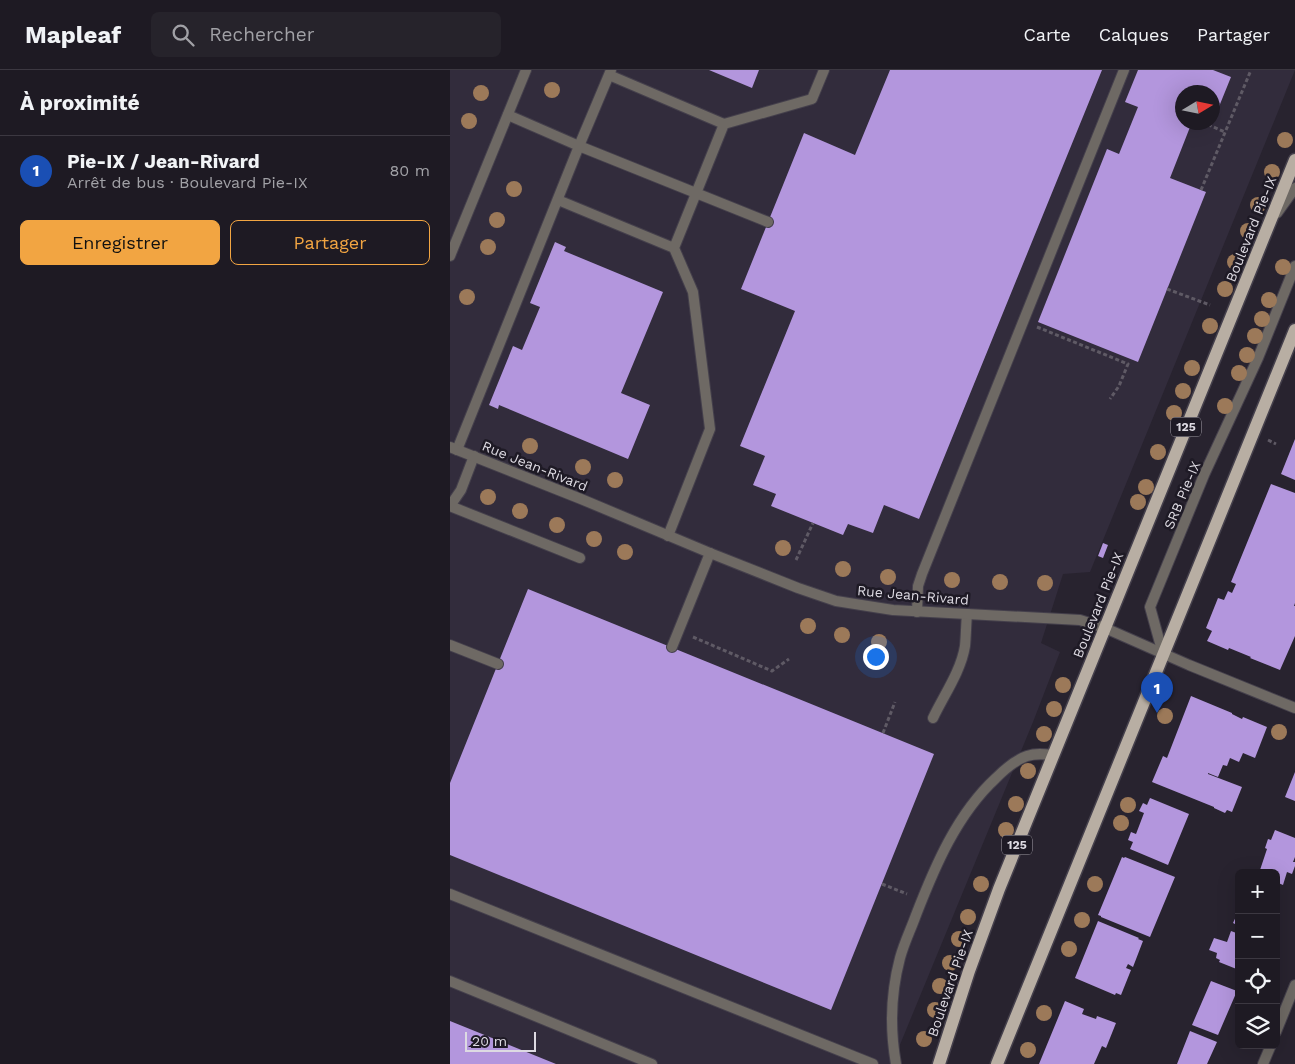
<!DOCTYPE html>
<html lang="fr">
<meta charset="utf-8">
<style>
:root{--surface:#1e1a23;--page:#26232b;--text:#f1f3f6;--muted:#a1a1a6;--line:#3c3841;--accent:#f2a542}
body{margin:0;font-family:"Work Sans",sans-serif;background:var(--page);color:var(--text)}
.controls{position:absolute;right:15px;bottom:15px;display:grid;overflow:hidden;border-radius:8px;box-shadow:0 5px 20px #0002}
.controls button{width:45px;height:45px;display:grid;place-items:center;padding:0;border:0;border-bottom:1px solid var(--line);background:var(--surface);color:var(--text);font:25px sans-serif}
.compass{position:absolute;left:725px;top:15px;width:45px;height:45px;border-radius:50%;background:var(--surface);box-shadow:0 5px 20px #0002;rotate:80deg}
.scale{position:absolute;left:15px;bottom:12px;width:71px;box-sizing:border-box;padding-left:5px;border:2px solid #dddae2;border-top:0;font-size:14px;line-height:18px;white-space:nowrap;color:#dddae2;-webkit-text-stroke:4px #1e1a25;paint-order:stroke}
.you{position:absolute;left:425px;top:586px;width:18px;height:18px;margin:-12px;border:4px solid #fff;border-radius:50%;background:#1a73e8;box-shadow:0 0 0 8px #1a73e833}
.badge{display:grid;place-items:center;width:32px;height:32px;border-radius:50%;background:var(--accent);color:#fff;font-size:16px;font-weight:700}
.pin{position:absolute;translate:-50% -41px;filter:drop-shadow(0 1px 2px #0008)}
.pin::after{content:'';position:absolute;top:26px;width:18px;height:15px;background:inherit;clip-path:polygon(0 0,100% 0,50% 100%)}
.list{margin:0;padding:0;list-style:none}
h2{display:flex;justify-content:space-between;align-items:center;height:65px;margin:0;padding:0 20px;font-size:21px}
h2 small{font-size:16px;font-weight:400;color:var(--muted)}
.list li{display:grid;grid-template-columns:32px 1fr auto;gap:15px;align-items:center;box-sizing:border-box;height:70px;padding:0 20px;border-top:1px solid var(--line)}
.list b{display:block;font-size:19px;white-space:nowrap}
.list p{margin:0;font-size:16px;white-space:nowrap;color:var(--muted)}
.list em{font-size:16px;font-style:normal;color:var(--muted)}
.actions{display:flex;gap:10px;padding:15px 20px}
.actions a{flex:1;padding:11px 0;border:1px solid var(--accent);border-radius:8px;text-align:center;font-size:18px;color:var(--accent)}
.actions .main{background:var(--accent);color:#111}
.icon{flex:none;width:28px;height:28px;fill:none;stroke:currentColor;stroke-width:2;stroke-linecap:round;stroke-linejoin:round}
.map{position:relative;flex:none;width:845px;height:994px;overflow:hidden}
header{display:flex;align-items:center;gap:30px;box-sizing:border-box;height:70px;padding:0 25px;background:var(--surface);border-bottom:1px solid var(--line)}
header strong{font-size:24px}
nav{display:flex;gap:28px;margin-inline-start:auto;font-size:18px}
.search{width:350px;height:45px;background:var(--page);display:flex;align-items:center;gap:12px;box-sizing:border-box;padding:0 18px;border-radius:8px;color:var(--muted);font-size:19px}
main{display:flex}
aside{flex:1;background:var(--surface)}
.map>svg:first-child{display:block}
</style>
<header>
<strong>Mapleaf</strong>
<div class="search"><svg class="icon" aria-label="search" viewBox="0 0 24 24"><circle cx="10" cy="10" r="6"/><path d="M15 15l6 6"/></svg>Rechercher</div>
<nav><a>Carte</a><a>Calques</a><a>Partager</a></nav>
</header>
<main>
<aside>
<h2>À proximité<small></small></h2>
<ul class="list">
<li><span class="badge" style="background:#1a4fb4">1</span><div><b>Pie-IX / Jean-Rivard</b><p>Arrêt de bus · Boulevard Pie-IX</p></div><em>80 m</em></li>
</ul>
<div class="actions"><a class="main">Enregistrer</a><a>Partager</a></div>
</aside>
<div class="map">
<svg width="845" height="994" viewBox="0 0 845 994">
<rect width="100%" height="100%" fill="#28232f"/>
<path fill="#322c3c" fill-rule="evenodd" d="M0 0H845L640 502 613 504 591 573 610 582 583 652 442 994H0ZM732 22H762V52H732Z"/>
<path fill="#b396dd" d="M259 0H309L302 18Z
M440 0H652L469 449 434 435 423 463 398 454 393 465 321 436 326 424 303 415 315 386 290 376 345 241 291 219 354 63 405 85Z
M688 0H763L781 7 764 49H762V22H732V52H742L720 108 756 122 688 292 588 252 657 79 669 84 688 37 675 32Z
M105 172 116 177 114 181 213 222 171 323 200 335 178 389 49 335 48 339 39 335 63 276 72 280 90 237 80 233Z
M845 369V410L831 404Z
M821 414 845 423V533L844 536H845V566L830 600 800 588 801 587 779 578 778 580 757 571 762 561 756 558 768 528 774 530 778 521 782 523 786 514 781 512Z
M653 473 658 475 653 488 648 486Z
M78 519 484 684 381 940 0 785V713Z
M741 626 782 643V644L792 649 793 647 817 657 805 688 793 683 789 692 780 688 777 696 773 695 768 707 758 703V704L792 717 782 742 777 740 775 743 764 738V737L702 712 713 686 717 688Z
M713 638 716 639 713 649 709 648Z
M845 702V731L835 727Z
M700 728 739 744 718 795 680 779 683 772 678 770 681 762 686 764 694 743 689 741 693 733 697 735Z
M825 760 845 768V787L843 792H845V796L842 804 837 802 833 815 826 812V803H809L817 779 815 778 818 769 821 770Z
M672 787 674 788 675 787 725 807 700 867 651 847V846L648 845Z
M789 840V856L783 853Z
M648 851 689 868 688 869 693 871 683 897 678 894 676 898 681 900 671 925 666 923 665 925 625 908Z
M781 861 789 864V900L769 892 770 890 766 888 767 883 759 880 764 868 777 872Z
M761 911 787 921 768 965 742 955Z
M615 931 634 939 632 944 646 949 647 946 666 953 656 978 652 976 644 994H589Z
M0 951 106 994H0Z
M740 961 767 972 757 994H727Z"/>
<g fill="none" stroke-linecap="round" stroke-linejoin="round">
<g stroke="#45404c" stroke-width="12">
<path id="service" d="M161 0 129 76 318 152
M159 5 274 54
M108 130 224 178
M827 143 845 118
M7 380 129 76 58 45
M24 386 11 420 0 436 130 488
M218 466 260 359 243 222 224 178 274 54 362 29 374 0
M467 542 468 516 472 504 674 0
M0 575 48 594
M222 577 260 483
M713 584 700 537 754 405 808 288 845 196
M483 648C494 625 511 601 515 576 516 566 516 555 517 544
M0 824 423 994
M0 911 202 994
M446 994C440 960 441 922 450 888 454 873 461 859 466 845 485 796 507 744 546 708 555 699 565 690 577 686 586 683 594 684 603 685"/>
</g>
<g stroke="#45404c" stroke-width="12">
<path id="minor" d="M0 186 76 0
M0 377 131 429 260 483 348 518 386 531 443 540 630 550 655 558 739 595 845 638
M826 962 845 915
M813 994 821 975"/>
</g>
<g stroke="#45404c" stroke-width="15">
<path id="primary" d="M489 994 519 901 549 819 845 90
M547 994 845 260"/>
</g>
<path stroke="#5f5a65" stroke-width="3" stroke-dasharray="4 2.5" stroke-linecap="butt" d="M752 52 775 62
M751 120 801 0
M717 219 760 235
M587 257 678 294 669 316 660 329
M818 370 826 374
M346 490 363 453
M243 567 322 601 339 589
M433 663 445 632
M432 814 457 824"/>
<use href="#service" stroke="#6e6964" stroke-width="10"/>
<use href="#minor" stroke="#6e6964" stroke-width="10"/>
<use href="#primary" stroke="#b8aea3" stroke-width="12"/>
</g>
<g fill="#9c7959">
<circle cx="102" cy="20" r="8"/>
<circle cx="31" cy="23" r="8"/>
<circle cx="19" cy="51" r="8"/>
<circle cx="835" cy="70" r="8"/>
<circle cx="822" cy="102" r="8"/>
<circle cx="64" cy="119" r="8"/>
<circle cx="808" cy="135" r="8"/>
<circle cx="47" cy="150" r="8"/>
<circle cx="798" cy="161" r="8"/>
<circle cx="38" cy="177" r="8"/>
<circle cx="785" cy="192" r="8"/>
<circle cx="833" cy="197" r="8"/>
<circle cx="775" cy="219" r="8"/>
<circle cx="17" cy="227" r="8"/>
<circle cx="819" cy="230" r="8"/>
<circle cx="812" cy="249" r="8"/>
<circle cx="760" cy="256" r="8"/>
<circle cx="805" cy="266" r="8"/>
<circle cx="797" cy="285" r="8"/>
<circle cx="742" cy="298" r="8"/>
<circle cx="789" cy="303" r="8"/>
<circle cx="733" cy="321" r="8"/>
<circle cx="775" cy="336" r="8"/>
<circle cx="724" cy="343" r="8"/>
<circle cx="80" cy="376" r="8"/>
<circle cx="708" cy="382" r="8"/>
<circle cx="133" cy="397" r="8"/>
<circle cx="165" cy="410" r="8"/>
<circle cx="696" cy="417" r="8"/>
<circle cx="38" cy="427" r="8"/>
<circle cx="688" cy="432" r="8"/>
<circle cx="70" cy="441" r="8"/>
<circle cx="107" cy="455" r="8"/>
<circle cx="144" cy="469" r="8"/>
<circle cx="333" cy="478" r="8"/>
<circle cx="175" cy="482" r="8"/>
<circle cx="393" cy="499" r="8"/>
<circle cx="438" cy="507" r="8"/>
<circle cx="502" cy="510" r="8"/>
<circle cx="550" cy="512" r="8"/>
<circle cx="595" cy="513" r="8"/>
<circle cx="358" cy="556" r="8"/>
<circle cx="392" cy="565" r="8"/>
<circle cx="429" cy="572" r="8"/>
<circle cx="613" cy="615" r="8"/>
<circle cx="604" cy="639" r="8"/>
<circle cx="715" cy="646" r="8"/>
<circle cx="829" cy="662" r="8"/>
<circle cx="594" cy="664" r="8"/>
<circle cx="578" cy="701" r="8"/>
<circle cx="566" cy="734" r="8"/>
<circle cx="678" cy="735" r="8"/>
<circle cx="671" cy="753" r="8"/>
<circle cx="556" cy="760" r="8"/>
<circle cx="531" cy="814" r="8"/>
<circle cx="645" cy="814" r="8"/>
<circle cx="518" cy="847" r="8"/>
<circle cx="632" cy="850" r="8"/>
<circle cx="509" cy="869" r="8"/>
<circle cx="619" cy="879" r="8"/>
<circle cx="500" cy="893" r="8"/>
<circle cx="490" cy="916" r="8"/>
<circle cx="485" cy="940" r="8"/>
<circle cx="594" cy="943" r="8"/>
<circle cx="474" cy="969" r="8"/>
<circle cx="578" cy="980" r="8"/>
</g>
<g text-anchor="middle" stroke-width="5" stroke-linejoin="round" paint-order="stroke">
<g fill="#1e1a25" stroke="#a4a0a9" stroke-width="1">
<rect x="721" y="347.5" width="30" height="19" rx="4"/>
<rect x="552" y="765.5" width="30" height="19" rx="4"/>
</g>
<g font-size="12" font-weight="bold" fill="#dddae2">
<text x="736" y="361">125</text>
<text x="567" y="779">125</text>
</g>
<g font-size="14" fill="#dddae2" stroke="#1e1a25">
<text transform="translate(801 159) rotate(-68)" y="5">Boulevard Pie-IX</text>
<text transform="translate(85 396) rotate(22)" y="5">Rue Jean-Rivard</text>
<text transform="translate(732 425) rotate(-67)" y="5">SRB Pie-IX</text>
<text transform="translate(463 525) rotate(5)" y="5">Rue Jean-Rivard</text>
<text transform="translate(648 535) rotate(-68)" y="5">Boulevard Pie-IX</text>
<text transform="translate(500 913) rotate(-71)" y="5">Boulevard Pie-IX</text>
</g>
</g>
</svg>
<div class="controls">
<button>+</button>
<button>−</button>
<button><svg class="icon" aria-label="locate" viewBox="0 0 24 24"><circle cx="12" cy="12" r="6"/><path d="M12 2v4M12 18v4M2 12h4M18 12h4"/></svg></button>
<button><svg class="icon" aria-label="layers" viewBox="0 0 24 24"><path d="M12 4l9 5-9 5-9-5zM3 14l9 5 9-5"/></svg></button>
</div>
<svg class="compass" viewBox="-18 -18 36 36"><path d="M0-13l5 13h-10z" fill="#e53935"/><path d="M0 13l5-13h-10z" fill="#a1a1a6"/></svg>
<div class="scale">20 m</div>
<div class="you"></div>
<div class="pin badge" style="left:707px;top:643px;background:#1a4fb4">1</div>
</div>
</main>
